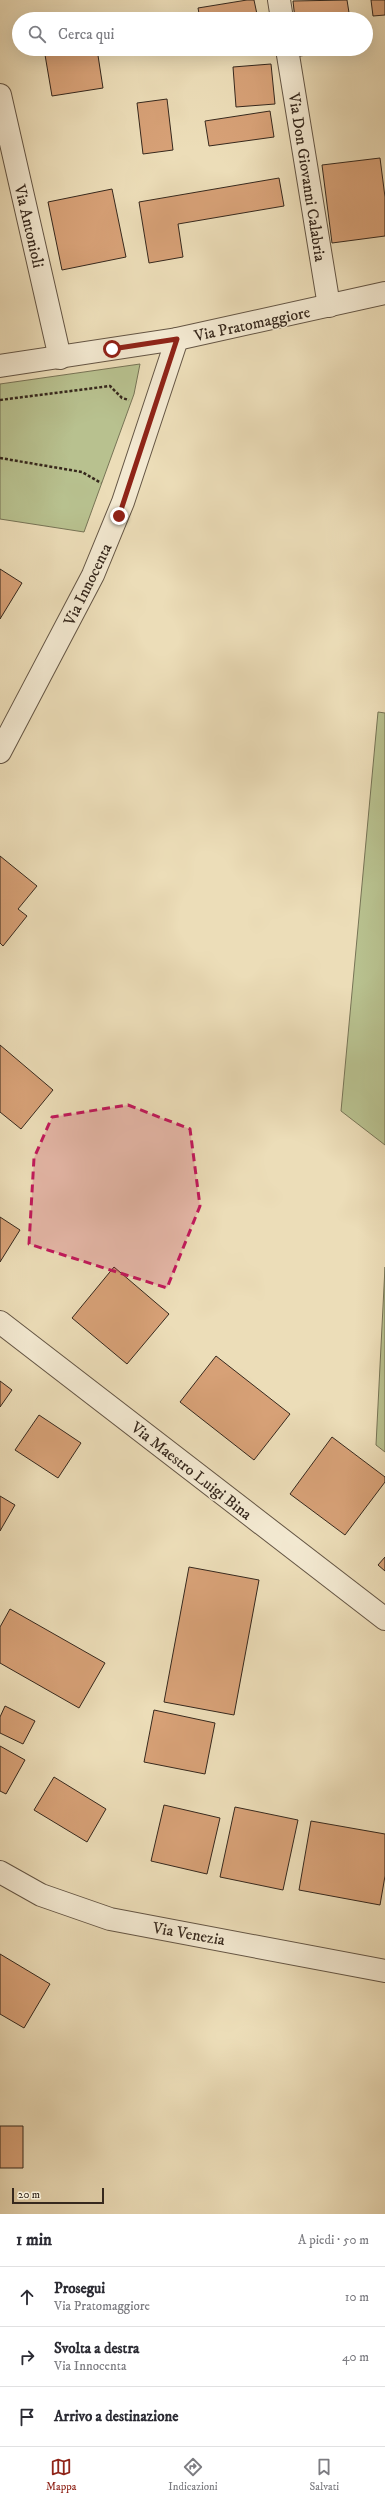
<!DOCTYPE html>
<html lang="it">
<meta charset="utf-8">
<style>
:root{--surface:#fff;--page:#f7f7f7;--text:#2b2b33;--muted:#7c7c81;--line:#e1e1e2;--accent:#8f2418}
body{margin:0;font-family:"IM FELL DW Pica",serif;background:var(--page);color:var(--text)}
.scale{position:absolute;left:12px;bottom:10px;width:92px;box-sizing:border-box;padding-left:4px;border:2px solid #36281d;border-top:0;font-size:11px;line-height:14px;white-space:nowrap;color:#36281d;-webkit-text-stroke:3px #f3e9d1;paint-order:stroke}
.stop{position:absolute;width:12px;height:12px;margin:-9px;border:3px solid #8f2418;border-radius:50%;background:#fff}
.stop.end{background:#8f2418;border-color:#fff;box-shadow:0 1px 4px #0008}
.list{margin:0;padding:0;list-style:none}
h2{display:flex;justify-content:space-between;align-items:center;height:52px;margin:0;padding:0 16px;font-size:17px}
h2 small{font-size:13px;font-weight:400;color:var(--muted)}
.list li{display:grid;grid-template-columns:26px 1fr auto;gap:12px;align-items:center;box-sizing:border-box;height:60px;padding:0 16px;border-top:1px solid var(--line)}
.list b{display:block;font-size:15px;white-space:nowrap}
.list p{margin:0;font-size:13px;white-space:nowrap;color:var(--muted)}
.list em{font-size:13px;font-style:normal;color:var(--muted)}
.icon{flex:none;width:22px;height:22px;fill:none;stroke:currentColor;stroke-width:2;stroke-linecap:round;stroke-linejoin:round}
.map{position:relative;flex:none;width:385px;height:2214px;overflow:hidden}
.search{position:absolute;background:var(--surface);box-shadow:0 4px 16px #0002;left:12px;right:12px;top:12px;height:44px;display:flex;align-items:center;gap:10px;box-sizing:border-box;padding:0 14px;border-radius:22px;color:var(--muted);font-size:15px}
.sheet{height:232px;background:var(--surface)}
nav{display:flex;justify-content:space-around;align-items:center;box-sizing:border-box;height:56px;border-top:1px solid var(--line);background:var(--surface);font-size:11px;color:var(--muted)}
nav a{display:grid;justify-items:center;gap:2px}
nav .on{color:var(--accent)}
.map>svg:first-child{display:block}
</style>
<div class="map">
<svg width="385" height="2214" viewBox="0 0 385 2214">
<rect width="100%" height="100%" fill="#ecddb8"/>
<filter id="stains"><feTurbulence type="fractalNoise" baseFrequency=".005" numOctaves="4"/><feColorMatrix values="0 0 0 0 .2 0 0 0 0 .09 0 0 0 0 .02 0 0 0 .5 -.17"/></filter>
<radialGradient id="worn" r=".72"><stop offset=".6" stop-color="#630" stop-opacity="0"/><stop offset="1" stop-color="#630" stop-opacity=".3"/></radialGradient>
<path fill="#b8c18f" stroke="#777456" d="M140 364 134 394 84 532 0 519V384Z
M378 712 385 713V1145L341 1111Z
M385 1267V1452L376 1445Z"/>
<path fill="#d7a177" stroke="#36281d" d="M247 0H254L258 19H200L198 8Z
M347 0 350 19H295L293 1Z
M371 0H385V15L373 16Z
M92 15V19H70Z
M44 49H97L103 88 52 96Z
M299 49H348L300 56Z
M271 64 275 104 236 107 233 67Z
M167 99 173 150 143 154 137 103Z
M270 111 274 137 209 146 205 121Z
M380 158 385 197V236L332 243 322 165Z
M279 178 284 206 178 224 183 257 149 263 139 202Z
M112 189 126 257 62 270 48 202Z
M0 569 22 583 0 619Z
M0 856 37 886 18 909 27 916 3 946 0 943Z
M0 1045 53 1090 21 1129 0 1112Z
M0 1217 20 1230 0 1262Z
M114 1267 169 1314 127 1364 72 1318Z
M216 1356 290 1414 254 1460 180 1402Z
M0 1381 12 1390 0 1407Z
M39 1415 81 1443 58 1478 15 1450Z
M332 1437 385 1477V1482L345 1535 290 1494Z
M0 1496 15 1505 0 1531Z
M385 1557V1571L378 1565Z
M189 1567 259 1580 234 1715 164 1702Z
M10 1609 105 1663 79 1708 0 1663V1627Z
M5 1706 35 1721 23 1744 0 1733V1717Z
M154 1710 215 1723 205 1774 144 1762Z
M0 1746 25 1760 6 1794 0 1791Z
M54 1777 106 1809 87 1842 34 1810Z
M164 1805 220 1818 207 1874 151 1861Z
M235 1807 298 1820 283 1890 220 1877Z
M311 1821 385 1834V1876L380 1905 299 1890Z
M0 1954 50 1984 24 2028 0 2014Z
M0 2126H23V2168H0Z"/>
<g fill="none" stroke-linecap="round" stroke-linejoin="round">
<g stroke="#645544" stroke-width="24">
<path id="minor" d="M279 0 282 19
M287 49 329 306
M0 95 60 358
M0 752 93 575 123 502 177 339
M0 1322 385 1619
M0 1872 41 1895 110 1919 385 1971"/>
</g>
<g stroke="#645544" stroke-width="24">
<path id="tertiary" d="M0 366 177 339 385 293"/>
</g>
<path stroke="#36281d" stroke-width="2.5" stroke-dasharray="3 2" stroke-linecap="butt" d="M0 400 110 386 122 398 129 400
M0 458 82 472 101 483"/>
<use href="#minor" stroke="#f3e9d1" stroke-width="22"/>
<use href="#tertiary" stroke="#f3e9d1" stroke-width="22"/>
</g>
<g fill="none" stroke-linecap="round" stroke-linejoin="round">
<path stroke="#8f2418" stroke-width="5" d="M112 349 177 339 119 516"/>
</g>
<path fill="#c2185b" fill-opacity="0.2" stroke="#c2185b" stroke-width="3" stroke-dasharray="8 5" stroke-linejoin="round" d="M128 1105 190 1129 200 1206 167 1288 29 1244 34 1158 52 1117Z"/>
<g text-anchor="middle" stroke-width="3" stroke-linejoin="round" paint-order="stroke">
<g font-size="16" fill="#36281d" stroke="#f3e9d1">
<text transform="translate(308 177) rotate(81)" y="6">Via Don Giovanni Calabria</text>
<text transform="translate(30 226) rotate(77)" y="6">Via Antonioli</text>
<text transform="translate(252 323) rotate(-12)" y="6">Via Pratomaggiore</text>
<text transform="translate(87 584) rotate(-64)" y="6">Via Innocenta</text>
<text transform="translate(192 1470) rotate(38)" y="6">Via Maestro Luigi Bina</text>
<text transform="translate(189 1933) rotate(10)" y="6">Via Venezia</text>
</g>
</g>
<rect width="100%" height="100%" filter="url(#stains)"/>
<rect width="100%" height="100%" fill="url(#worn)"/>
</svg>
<div class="scale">20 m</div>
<div class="stop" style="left:112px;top:349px"></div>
<div class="stop end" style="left:119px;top:516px"></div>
<div class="search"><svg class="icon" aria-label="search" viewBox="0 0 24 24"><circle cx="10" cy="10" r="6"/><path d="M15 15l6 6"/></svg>Cerca qui</div>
</div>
<section class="sheet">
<h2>1 min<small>A piedi · 50 m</small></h2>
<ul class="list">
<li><svg class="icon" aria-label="ahead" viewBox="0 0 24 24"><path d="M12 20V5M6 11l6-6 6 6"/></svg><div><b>Prosegui</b><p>Via Pratomaggiore</p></div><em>10 m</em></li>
<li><svg class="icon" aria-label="right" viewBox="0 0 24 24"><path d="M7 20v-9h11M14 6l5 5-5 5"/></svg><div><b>Svolta a destra</b><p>Via Innocenta</p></div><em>40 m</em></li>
<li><svg class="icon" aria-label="arrive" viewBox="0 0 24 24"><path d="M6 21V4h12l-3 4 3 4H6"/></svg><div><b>Arrivo a destinazione</b></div></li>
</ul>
</section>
<nav>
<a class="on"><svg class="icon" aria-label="map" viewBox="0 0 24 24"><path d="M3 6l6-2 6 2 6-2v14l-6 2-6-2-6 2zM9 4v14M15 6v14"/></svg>Mappa</a>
<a><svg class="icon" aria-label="directions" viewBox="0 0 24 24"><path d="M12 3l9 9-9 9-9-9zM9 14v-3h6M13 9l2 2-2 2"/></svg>Indicazioni</a>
<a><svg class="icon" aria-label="saved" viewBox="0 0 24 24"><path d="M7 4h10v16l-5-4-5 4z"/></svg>Salvati</a>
</nav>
